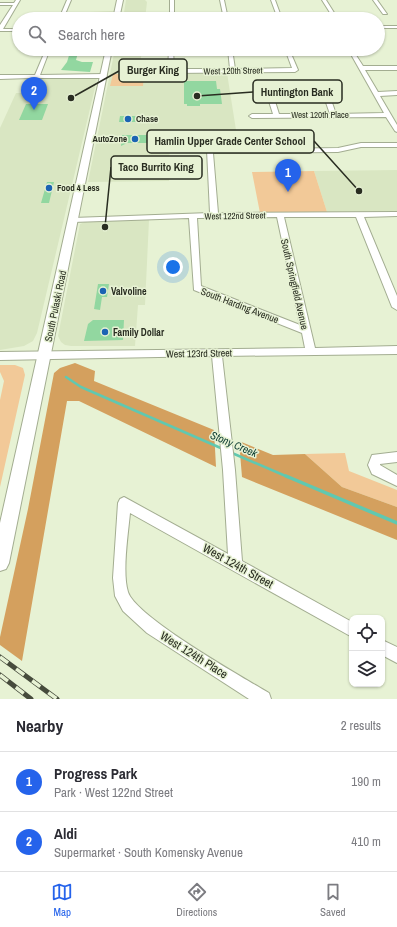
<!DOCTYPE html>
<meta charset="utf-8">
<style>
:root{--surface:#fff;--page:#f2f2f3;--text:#2b2b33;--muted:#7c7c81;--line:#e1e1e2;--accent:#2563eb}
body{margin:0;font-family:"Archivo Narrow",sans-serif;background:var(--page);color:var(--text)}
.controls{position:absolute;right:12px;bottom:12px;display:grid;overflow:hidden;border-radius:8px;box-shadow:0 1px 3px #0004}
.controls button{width:36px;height:36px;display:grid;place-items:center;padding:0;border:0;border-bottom:1px solid var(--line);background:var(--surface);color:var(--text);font:20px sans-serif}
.you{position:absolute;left:173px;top:267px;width:14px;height:14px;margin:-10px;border:3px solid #fff;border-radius:50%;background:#1a73e8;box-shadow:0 0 0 6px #1a73e833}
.badge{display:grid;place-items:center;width:26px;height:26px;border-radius:50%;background:var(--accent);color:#fff;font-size:13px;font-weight:700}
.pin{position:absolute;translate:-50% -33px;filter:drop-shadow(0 1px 2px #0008)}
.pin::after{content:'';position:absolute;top:21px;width:14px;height:12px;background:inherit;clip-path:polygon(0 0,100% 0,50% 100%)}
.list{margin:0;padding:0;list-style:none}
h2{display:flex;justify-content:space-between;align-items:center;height:52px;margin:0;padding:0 16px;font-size:17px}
h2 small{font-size:13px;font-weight:400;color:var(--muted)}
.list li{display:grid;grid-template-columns:26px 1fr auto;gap:12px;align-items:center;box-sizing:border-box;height:60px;padding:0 16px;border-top:1px solid var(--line)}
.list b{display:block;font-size:15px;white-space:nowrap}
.list p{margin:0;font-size:13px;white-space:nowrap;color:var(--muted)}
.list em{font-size:13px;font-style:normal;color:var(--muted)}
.icon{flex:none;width:22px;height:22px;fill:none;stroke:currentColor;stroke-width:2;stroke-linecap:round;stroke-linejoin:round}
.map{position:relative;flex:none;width:397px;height:699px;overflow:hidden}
.search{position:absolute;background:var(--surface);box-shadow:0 1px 3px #0004;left:12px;right:12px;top:12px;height:44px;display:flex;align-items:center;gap:10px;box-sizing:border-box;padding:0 14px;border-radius:22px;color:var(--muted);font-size:15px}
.sheet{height:172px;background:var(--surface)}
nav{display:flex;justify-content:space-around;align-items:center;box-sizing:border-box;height:56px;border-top:1px solid var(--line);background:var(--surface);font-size:11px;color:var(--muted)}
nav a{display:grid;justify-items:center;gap:2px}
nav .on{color:var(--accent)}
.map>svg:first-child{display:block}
</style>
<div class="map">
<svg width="397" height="699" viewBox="0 0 397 699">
<rect width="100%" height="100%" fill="#e7f2d4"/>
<path fill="#d9e6c2" d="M126 0H145L147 2 145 19H123Z
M113 11 111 19H87L90 12Z
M51 49H104L103 53H49Z
M115 49H142L139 74 227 73 236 130 170 131 169 181 88 182Z
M36 78 97 79 37 333 33 341 24 346 0 350V128L16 93H29Z
M397 170V211L327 212 314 171Z
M149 220 145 305H138L135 346H71L65 345 61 342 58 336 80 224 85 222Z"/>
<path fill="#f2c998" d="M113 74H144L143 86H110Z
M314 171 327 212 260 213 252 172Z
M0 365H15L23 368 25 375 0 487V400L4 381 0 372Z
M345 453 349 471 397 490V507L342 487 305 454Z"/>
<path fill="#d4a05e" d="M75 363 95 371 94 381 214 430 216 467 79 401H67L22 661 0 645V637L28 509 54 373 60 368Z
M239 441 273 455 305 454 342 487 397 507V540L242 477Z"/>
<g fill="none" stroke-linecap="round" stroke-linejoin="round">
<path stroke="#60c8b0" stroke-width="2.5" d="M66 377 81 387 223 449
M232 453 288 477"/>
<path stroke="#60c8b0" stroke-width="3.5" d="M286 476 397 523"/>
</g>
<path fill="#92d7a0" d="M71 49H79L76 60 82 62H93L90 72 61 70 67 62Z
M184 81H216L217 89H220L222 104H200V106H187V104H184Z
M26 104H48L42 120H19Z
M120 116H136V122H119Z
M122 135H149L148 143H127L121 146Z
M47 182H54L49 203H41Z
M98 284H109L107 297H102L100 310 94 309Z
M93 320H124L123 340 84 341 88 324Z"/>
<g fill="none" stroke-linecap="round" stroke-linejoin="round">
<g stroke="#a3ad91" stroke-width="2">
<path id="minor" d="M16 0H20L3 29H19V31H0V25L13 5H0V3H14Z
M67 0H71L63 19H59Z
M170 0H174V19H170Z
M220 0H224L228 19H224Z
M271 0H275L282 19H278Z
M322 0H326L338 19H334Z
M373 0H377L387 14H383Z
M378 26H397V28H378Z
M46 49H50L40 75 104 74 107 76 104 78H35L32 86 29 88 26 86 30 78 0 79V75H35Z
M169 49H173L174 69H230L228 49H232L235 69 292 68 285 49H289L298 70 295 72 171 73 168 71Z
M348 49H352L363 66H397V70H365L378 92 397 91V95L380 96 397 125V132L395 131 386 117 252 118 249 116 252 114H273L267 95 270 93 273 95 279 114H330L323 94 326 92 329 94 336 114 384 113Z
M361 143H397V147H361L338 152 213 153 218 213 397 212V216L364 217 397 296V310L392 307 356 217H284L315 348 397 346V354L222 356 235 470 242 561 352 622V637L130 513C128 534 122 573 128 592 136 617 242 677 269 693L271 699H249L147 633 123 611 115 596 113 578 118 503 120 499 124 497 228 554 223 470 212 356 0 360V352L305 348 302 333 194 290 189 218 73 222 69 220 73 218 210 213 207 150 338 148ZM277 217 300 325 201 286 197 218Z
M397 452V462L380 464V465L397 475V486L372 474 368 465 372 455Z
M382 640 397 647V663L382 655Z"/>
</g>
<g stroke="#a3ad91" stroke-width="2">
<path id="major" d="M117 0H123L119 19H113Z
M106 49H112L9 563 6 569 0 571V523Z"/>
</g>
<use href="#minor" fill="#fff" fill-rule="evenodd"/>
<use href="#major" fill="#fff" fill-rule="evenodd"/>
<g stroke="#464b3c" stroke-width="5">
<path id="rail" d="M0 657 57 699
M0 675 31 699"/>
</g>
<use href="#rail" stroke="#e7f2d4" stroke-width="3.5" stroke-dasharray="10" stroke-linecap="butt"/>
</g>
<g fill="#1b63b3" stroke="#e7f2d4" stroke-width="1.5">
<circle cx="128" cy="119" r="4"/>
<circle cx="135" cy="139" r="4"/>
<circle cx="49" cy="188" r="4"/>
<circle cx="103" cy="291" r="4"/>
<circle cx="105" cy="332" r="4"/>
</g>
<g text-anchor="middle" stroke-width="3" stroke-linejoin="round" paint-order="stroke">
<g font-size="9" fill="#292d21" stroke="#e7f2d4">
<text transform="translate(233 71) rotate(-1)" y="3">West 120th Street</text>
<text x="320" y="118">West 120th Place</text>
<text transform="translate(235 216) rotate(-1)" y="3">West 122nd Street</text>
</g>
<g font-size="9" font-weight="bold" fill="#292d21" stroke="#e7f2d4" text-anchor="start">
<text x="136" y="122">Chase</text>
<text x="127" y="142" text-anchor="end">AutoZone</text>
<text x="57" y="191">Food 4 Less</text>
</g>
<g font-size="10" fill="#292d21" stroke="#e7f2d4">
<text transform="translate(295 284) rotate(77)" y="4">South Springfield Avenue</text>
<text transform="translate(240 305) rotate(21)" y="4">South Harding Avenue</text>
<text transform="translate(55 306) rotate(-78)" y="4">South Pulaski Road</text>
<text transform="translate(199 353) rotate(-1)" y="4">West 123rd Street</text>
</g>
<g font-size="10" font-weight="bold" fill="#292d21" stroke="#e7f2d4" text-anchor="start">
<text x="111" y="295">Valvoline</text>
<text x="113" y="336">Family Dollar</text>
</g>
<g font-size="11" font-style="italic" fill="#0d3d33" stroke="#e7f2d4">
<text transform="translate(234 444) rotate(23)" y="4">Stony Creek</text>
</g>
<g font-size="12" fill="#292d21" stroke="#e7f2d4">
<text transform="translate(238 566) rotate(29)" y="4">West 124th Street</text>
<text transform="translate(194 655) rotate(32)" y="4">West 124th Place</text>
</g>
</g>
<path fill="none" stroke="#292d21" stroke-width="1.5" d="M71 98L119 71M197 96L253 92M359 191L314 141M105 227L111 167"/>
<g fill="#292d21" stroke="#e7f2d4" stroke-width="1.5">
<circle cx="71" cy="98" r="4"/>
<circle cx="197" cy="96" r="4"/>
<circle cx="359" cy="191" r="4"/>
<circle cx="105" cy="227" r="4"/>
</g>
<g fill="#e7f2d4" stroke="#292d21" stroke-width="1.5">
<rect x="119" y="59" width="68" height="23" rx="4"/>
<rect x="253" y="80" width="89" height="23" rx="4"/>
<rect x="147" y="130" width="167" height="23" rx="4"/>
<rect x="111" y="156" width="91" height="23" rx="4"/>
</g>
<g font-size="11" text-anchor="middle" font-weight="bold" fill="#292d21">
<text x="153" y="74">Burger King</text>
<text x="297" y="96">Huntington Bank</text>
<text x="230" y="145">Hamlin Upper Grade Center School</text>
<text x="156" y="171">Taco Burrito King</text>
</g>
</svg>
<div class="controls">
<button><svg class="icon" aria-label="locate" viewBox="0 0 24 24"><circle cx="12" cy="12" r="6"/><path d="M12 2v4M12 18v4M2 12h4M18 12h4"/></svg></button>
<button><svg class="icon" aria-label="layers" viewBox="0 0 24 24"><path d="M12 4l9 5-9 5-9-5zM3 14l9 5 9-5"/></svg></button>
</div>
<div class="you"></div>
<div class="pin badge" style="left:288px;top:192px">1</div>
<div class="pin badge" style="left:34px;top:110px">2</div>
<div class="search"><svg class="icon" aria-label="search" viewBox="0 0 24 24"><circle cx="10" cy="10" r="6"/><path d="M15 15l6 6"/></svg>Search here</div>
</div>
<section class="sheet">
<h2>Nearby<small>2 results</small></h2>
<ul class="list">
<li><span class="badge">1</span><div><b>Progress Park</b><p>Park · West 122nd Street</p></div><em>190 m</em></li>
<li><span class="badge">2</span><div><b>Aldi</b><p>Supermarket · South Komensky Avenue</p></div><em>410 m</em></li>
</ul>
</section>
<nav>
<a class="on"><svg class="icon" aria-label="map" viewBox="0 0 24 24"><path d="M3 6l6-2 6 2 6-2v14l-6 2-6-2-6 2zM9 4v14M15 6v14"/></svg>Map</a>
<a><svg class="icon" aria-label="directions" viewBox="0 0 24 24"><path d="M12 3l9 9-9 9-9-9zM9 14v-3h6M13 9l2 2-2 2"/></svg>Directions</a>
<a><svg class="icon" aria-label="saved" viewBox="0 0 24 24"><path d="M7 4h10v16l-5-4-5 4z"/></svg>Saved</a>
</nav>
